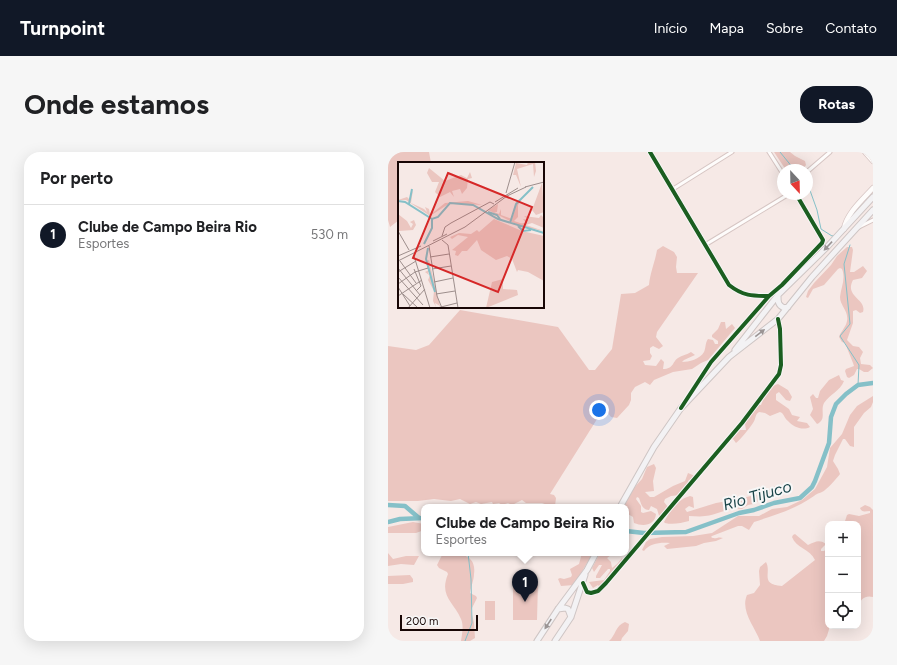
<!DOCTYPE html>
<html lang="pt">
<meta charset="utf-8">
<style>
:root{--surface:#fff;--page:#f6f6f6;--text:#202124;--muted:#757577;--line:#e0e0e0;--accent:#111827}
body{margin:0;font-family:Figtree,sans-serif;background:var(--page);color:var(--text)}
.controls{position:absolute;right:12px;bottom:12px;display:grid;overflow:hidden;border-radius:8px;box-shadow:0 4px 16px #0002}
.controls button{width:36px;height:36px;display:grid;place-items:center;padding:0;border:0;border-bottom:1px solid var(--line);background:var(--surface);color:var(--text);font:20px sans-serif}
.compass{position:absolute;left:389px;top:12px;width:36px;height:36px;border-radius:50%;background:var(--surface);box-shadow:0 4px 16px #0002;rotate:158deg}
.scale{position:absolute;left:12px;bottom:10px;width:78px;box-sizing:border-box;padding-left:4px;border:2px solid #180605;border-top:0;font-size:11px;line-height:14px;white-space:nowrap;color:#180605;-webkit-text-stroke:3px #f7f7f7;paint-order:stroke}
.you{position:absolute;left:211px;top:258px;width:14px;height:14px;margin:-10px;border:3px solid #fff;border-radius:50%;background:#1a73e8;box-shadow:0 0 0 6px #1a73e833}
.badge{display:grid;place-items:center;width:26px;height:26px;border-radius:50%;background:var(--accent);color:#fff;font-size:13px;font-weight:700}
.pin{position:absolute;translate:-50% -33px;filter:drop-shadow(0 1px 2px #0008)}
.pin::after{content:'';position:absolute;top:21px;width:14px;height:12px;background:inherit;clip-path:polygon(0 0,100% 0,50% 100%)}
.popup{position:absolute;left:33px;top:352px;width:208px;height:52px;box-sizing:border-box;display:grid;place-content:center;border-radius:8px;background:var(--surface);filter:drop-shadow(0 1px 3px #0005);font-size:13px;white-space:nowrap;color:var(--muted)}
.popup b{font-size:15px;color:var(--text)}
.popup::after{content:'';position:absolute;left:50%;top:100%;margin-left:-8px;border:8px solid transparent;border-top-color:var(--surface)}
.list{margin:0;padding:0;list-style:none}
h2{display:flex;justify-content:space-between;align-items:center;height:52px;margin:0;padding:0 16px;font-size:17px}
h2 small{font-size:13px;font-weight:400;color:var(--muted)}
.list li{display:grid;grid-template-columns:26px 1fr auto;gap:12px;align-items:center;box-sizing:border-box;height:60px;padding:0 16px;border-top:1px solid var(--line)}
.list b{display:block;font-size:15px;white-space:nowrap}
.list p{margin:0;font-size:13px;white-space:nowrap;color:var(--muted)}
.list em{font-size:13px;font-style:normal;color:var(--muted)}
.icon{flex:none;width:22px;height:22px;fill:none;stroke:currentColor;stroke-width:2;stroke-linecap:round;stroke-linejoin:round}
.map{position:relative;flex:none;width:485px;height:489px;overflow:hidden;border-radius:16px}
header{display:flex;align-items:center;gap:24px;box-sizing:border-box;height:56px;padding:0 20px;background:var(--accent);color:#fff}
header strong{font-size:19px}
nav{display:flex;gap:22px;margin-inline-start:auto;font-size:14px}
.intro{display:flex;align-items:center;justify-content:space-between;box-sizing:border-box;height:96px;padding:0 24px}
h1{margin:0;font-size:28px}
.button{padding:10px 18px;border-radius:16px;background:var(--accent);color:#fff;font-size:14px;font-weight:700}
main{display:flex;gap:24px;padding:0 24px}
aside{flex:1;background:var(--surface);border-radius:16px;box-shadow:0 4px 16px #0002}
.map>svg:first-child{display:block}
</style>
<header>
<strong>Turnpoint</strong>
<nav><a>Início</a><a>Mapa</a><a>Sobre</a><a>Contato</a></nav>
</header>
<div class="intro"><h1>Onde estamos</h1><a class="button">Rotas</a></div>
<main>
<aside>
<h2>Por perto<small></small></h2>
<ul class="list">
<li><span class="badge">1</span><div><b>Clube de Campo Beira Rio</b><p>Esportes</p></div><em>530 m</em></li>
</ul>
</aside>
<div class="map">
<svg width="485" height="489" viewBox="0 0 485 489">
<rect width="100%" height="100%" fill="#f6e9e6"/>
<path fill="#ebc6c0" d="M0 0H41L43 11H11V68L2 75 0 68Z
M386 0H402L407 4 417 9 418 13 414 18H398Z
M275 94 286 100 289 105 288 115 289 121H310L269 180 268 185 275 194 271 197 265 194 262 196V201L264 204 262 208 255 209 257 213 268 214 273 207 276 210 275 217C286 217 284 210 290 206 294 203 299 203 303 200L307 203 296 208 294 210C301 210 312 207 316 200 318 196 317 191 320 187L325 188 327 192H330V189L324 185V183L330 177 333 170H337L338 177 344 172 347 176 320 208 313 211 304 217 285 220 266 228 262 233 257 230 247 235 243 241V248L241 253 229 266 223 265 216 256 162 342 166 343 168 346 167 354 165 355 154 351H138L134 348 124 353 120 351 114 353 111 351 105 352 104 350 93 352 88 350 82 352 72 347 63 349 46 347 30 349H0V194L28 198 41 193 72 158 170 175 201 218H207L224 197 233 142 247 141 261 133C262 121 267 110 269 98Z
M459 95H464L465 98 462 120H466L475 114 479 119 474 126 465 128C456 145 479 147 475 160L472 161 468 158 465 159V171L459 188 465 194 471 195 475 200 472 206 473 212 482 213 485 216 480 220H476L471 217H469L466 223 461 226 459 225 457 219 458 217 466 214 465 211 457 191 454 190 451 185C453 179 458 175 459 169 461 159 452 154 452 145 453 135 458 127 454 117L452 116 450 117 436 133 425 137 420 146 418 145 420 139 426 131 443 113 449 104Z
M451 223 453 228 456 229C452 239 442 242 436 251 432 259 439 267 429 272L422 263 425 257 422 245 425 242 428 246H430L432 239 441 228Z
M390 232 400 238 404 245 402 249 398 248 391 240 388 242V248L401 257 404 263 412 265 409 269 419 271 422 275C415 279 405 275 400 269 397 267 396 263 394 261L392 260 382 264 377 261 371 260C367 262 368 267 365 271 360 278 354 286 348 291L345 287 341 289 351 278H358L357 272 369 253H373C376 245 381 234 390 232Z
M485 244V250L483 255 476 261 466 275V295L462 294 457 287H455L447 303 445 309 450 317 452 322C450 325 441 335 437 338 434 341 429 341 426 344 408 357 387 363 366 370L361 378 354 374H350L324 384 323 385C327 388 330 384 335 386L328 389 316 391 308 394 279 397 276 394 282 391C273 390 262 391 256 399L254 398 258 390 262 387 274 385 305 384 324 381 350 364H371L384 357 399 355 414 348 427 337 439 315 442 296 454 282 462 263 469 254Z
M266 312 268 316 265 329 266 339 257 340 262 345H266L285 334 297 329 300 321 307 324 300 329 302 333 292 343 283 344 277 347 276 350 280 355 272 367 269 357 263 354 261 358C254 358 253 351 251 346L249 345 248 347 253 354V360L255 361 263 359 268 362C267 373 256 375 246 371L245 365 238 361V355H235L245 337 254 327 259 315Z
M387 334 388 337 387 340 365 352 360 353 354 357C341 354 330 363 317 364 312 365 306 364 301 364V369C293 371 285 373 277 371L276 370C282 359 290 347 302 344L305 345 306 356 301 354 297 357 299 360 328 351 345 348 372 342Z
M477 353 482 355 485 358V445C477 443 473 447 470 454V372H456L459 363 461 362 471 364 482 361V359C477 359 474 361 472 356Z
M25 370 36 372V378L28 381H0V375Z
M407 382 420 393C427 390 431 387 438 392L433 397V399H436L440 396V474H442L439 484 436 489H372C367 475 352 459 359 443L366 441 372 433 371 419 372 415 378 410C384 421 371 432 394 434L427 408C422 397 408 396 404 385L405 383Z
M0 401 5 407 18 404H31L26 413 13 412 0 414Z
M55 401C69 401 89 401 86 422 86 428 83 434 82 441L88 444 89 446 83 458 86 471 87 486 82 489H73C74 482 76 474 73 467 65 449 51 444 60 422L59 420 51 416 49 413Z
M194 401H205L186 433 173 434 170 427 172 426 176 427 183 425 184 423 182 417 191 412Z
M212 401H226L219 406 223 410 224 416 229 412 234 406 236 409 212 436 210 433 205 436 201 430 216 428 222 419V417H220L212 426H208V424L214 413H211L206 420 204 416Z
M22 423 25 427V430L15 432H0V424Z
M125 431H150L149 468H125Z
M97 449H107V468H97Z
M237 470 241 472 240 479 234 486 233 489H221C228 483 227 474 237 470Z"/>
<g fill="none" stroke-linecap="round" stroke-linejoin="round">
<path stroke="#85c0c8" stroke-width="1" d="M392 0 405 16 409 18
M419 22 420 24 419 28
M419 30 429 58 433 77 444 84 447 83
M462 93 456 112 462 172 452 184 471 213 470 233
M77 489 84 471 83 427 80 401"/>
<path stroke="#85c0c8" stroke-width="4.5" d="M0 353 17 354 31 366
M0 370 12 367 36 366
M238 379 256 381 298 380 351 361 366 358 386 351 412 346 424 335 427 329 441 291 443 265 448 252 458 242 470 233 485 231"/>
<g stroke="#d6c5c3" stroke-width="5">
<path id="street" d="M262 0 341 133C355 144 364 144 381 144
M381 0 395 22
M420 19 442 0
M285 37 344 0
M471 75 485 68
M317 93 401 42
M298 249 323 210 381 144 394 133 434 91 435 88 408 42
M195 431 199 440 203 441 210 439 218 431 354 271 391 222 393 213 392 177 390 167"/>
</g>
<g stroke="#d6c5c3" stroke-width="6">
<path id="secondary" d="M477 0 485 9
M456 77C458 62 475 47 485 36"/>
</g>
<g stroke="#cec5c4" stroke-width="7">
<path id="primary" d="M390 144C390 150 390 153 396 156L400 155
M347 198 390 143 439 95 485 45
M232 355 266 295 293 256 341 205 390 167 424 125 485 58
M170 457 177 456 180 457 183 465
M149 489 170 457 199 418 208 401
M167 489 183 465 197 423"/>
</g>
<use href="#street" stroke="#fefcfb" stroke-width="3"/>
<use href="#secondary" stroke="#fefcfb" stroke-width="4.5"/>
<use href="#primary" stroke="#f3f2f4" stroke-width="5"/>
<g stroke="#f7f7f7" stroke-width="6">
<path id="cycleway" d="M262 0 341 133C355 144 364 144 381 144
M293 256 323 210 381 144 394 133 434 91 435 88 408 42
M195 431 199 440 203 441 210 439 218 431 354 271 391 222 393 213 392 177 390 167"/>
</g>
<use href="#cycleway" stroke="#1b5e20" stroke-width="4"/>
</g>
<defs><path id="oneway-solid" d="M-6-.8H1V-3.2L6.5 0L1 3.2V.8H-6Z"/></defs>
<g fill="#9b9494">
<use href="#oneway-solid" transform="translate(440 94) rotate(133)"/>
<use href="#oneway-solid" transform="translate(372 181) rotate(-38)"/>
<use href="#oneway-solid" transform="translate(160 472) rotate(123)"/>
</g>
<g text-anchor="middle" stroke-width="4" stroke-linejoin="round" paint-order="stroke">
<g font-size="16" font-style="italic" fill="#1a4449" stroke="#f7f7f7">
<text transform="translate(369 343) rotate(-16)" y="6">Rio Tijuco</text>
</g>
</g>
<g transform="translate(10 10)">
<rect width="146" height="146" fill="#f6e9e6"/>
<path d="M130 0H137L138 9 136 15 135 2 119 7 123 25 118 13H115L118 1 129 3ZM31 6 47 19 63 13 69 16 72 10 74 16 70 17 69 26 64 32 62 27 54 29 56 35 52 30 42 35 37 30 41 20H34L29 11ZM144 21 146 50 138 53 134 48ZM15 28 13 41 26 47 29 50 27 45 31 47 32 53 47 41 70 39 84 43 52 41 32 54 8 38H0L9 35 11 37ZM124 37 120 43V55L116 59 146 69 122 64 90 48 100 42 99 50H96L101 52 103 47V53L114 57 119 40ZM0 52 9 59 13 66 15 62 12 60 16 58 18 63 15 68 1 69ZM146 52V66L134 61 128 63 123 61H128L125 57 131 58 126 54 141 56 143 53 145 55ZM96 57 124 69 146 74V119L130 110 120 108 119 110 114 97 109 94 98 98 83 88 79 78 69 89H64L60 94 57 93 58 89 54 88 70 75 60 73 54 77 52 75 61 71 73 72 79 68 81 70ZM31 98 42 144 37 141 38 145 35 139 36 129 30 118 33 111 30 110 31 113 27 110 31 108 28 99ZM105 117V127L119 128 120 133 88 146 94 120Z" fill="#ebc6c0"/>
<path fill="none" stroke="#85c0c8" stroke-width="2" d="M0 39 7 40 34 57 40 55 52 41 75 43 100 57 146 71M11 42 14 27M90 50 99 53 102 57M112 61 118 42 135 25M120 64 125 69 133 68M26 82 34 66V57M30 86 28 97 37 130"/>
<path fill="none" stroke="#9d8e8c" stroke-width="1" d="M127 25 146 20M108 31 117 0M97 40 120 26M0 69 11 88M44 74 47 65 53 61 92 40 96 42M44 78 50 83 60 146M35 79 49 72M31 84 39 134 44 146M0 94 23 84M16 94 32 146M32 95 51 92M0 99 67 65 109 34 128 25M2 99 18 121M0 106 22 133M16 107 23 124 18 129M34 107 53 104M0 110 18 99M0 115 25 143M36 120 55 116M0 122 17 110 30 106M0 125 12 144M5 132 20 146M38 132 57 129M0 134 24 118M10 146 27 127M39 146 59 141"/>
<path fill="#d62828" fill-opacity="0.15" stroke="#d62828" stroke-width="2" d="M50 11 134 45 100 130 15 96Z"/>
<rect width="146" height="146" fill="none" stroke="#180605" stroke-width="2"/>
</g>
</svg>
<div class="controls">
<button>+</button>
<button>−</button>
<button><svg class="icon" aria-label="locate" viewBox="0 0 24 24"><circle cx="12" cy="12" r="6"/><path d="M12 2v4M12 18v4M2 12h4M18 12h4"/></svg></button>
</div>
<svg class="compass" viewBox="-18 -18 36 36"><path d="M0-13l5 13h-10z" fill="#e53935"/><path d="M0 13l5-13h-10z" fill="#757577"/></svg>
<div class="scale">200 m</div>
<div class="you"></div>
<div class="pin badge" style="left:137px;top:450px">1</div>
<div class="popup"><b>Clube de Campo Beira Rio</b>Esportes</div>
</div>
</main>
